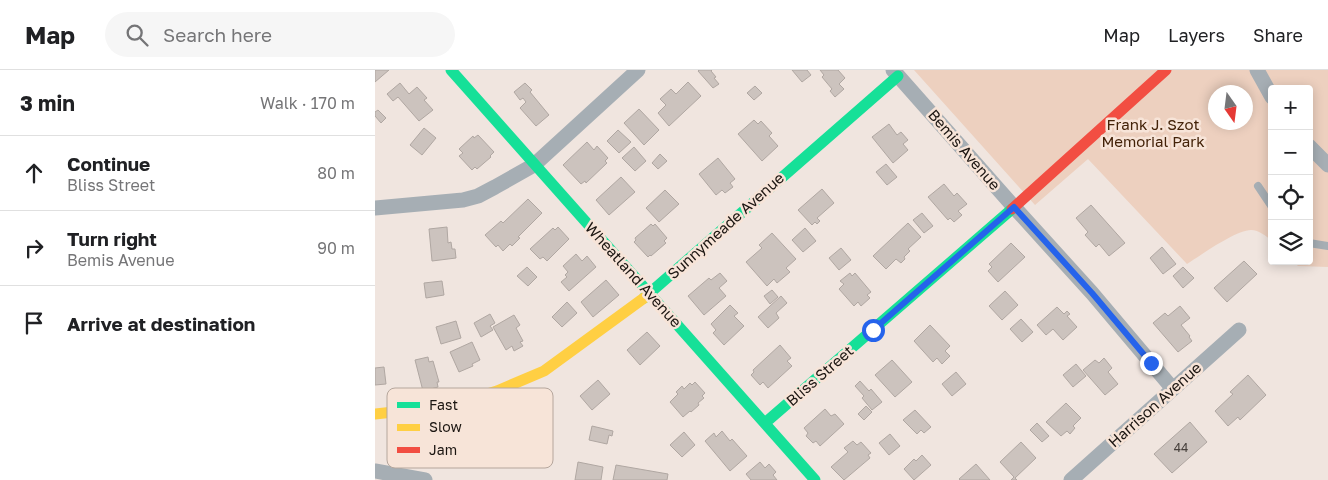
<!DOCTYPE html>
<meta charset="utf-8">
<style>
:root{--surface:#fff;--page:#f6f6f6;--text:#202124;--muted:#757577;--line:#e0e0e0}
body{margin:0;font-family:"Golos Text",sans-serif;background:var(--page);color:var(--text)}
.controls{position:absolute;right:15px;top:15px;display:grid;overflow:hidden;border-radius:5px;box-shadow:0 2px 12px #0003}
.controls button{width:45px;height:45px;display:grid;place-items:center;padding:0;border:0;border-bottom:1px solid var(--line);background:var(--surface);color:var(--text);font:25px sans-serif}
.compass{position:absolute;left:833px;top:15px;width:45px;height:45px;border-radius:50%;background:var(--surface);box-shadow:0 2px 12px #0003;rotate:166deg}
.stop{position:absolute;width:15px;height:15px;margin:-11px;border:4px solid #2563eb;border-radius:50%;background:#fff}
.stop.end{background:#2563eb;border-color:#fff;box-shadow:0 1px 5px #0008}
.list{margin:0;padding:0;list-style:none}
h2{display:flex;justify-content:space-between;align-items:center;height:65px;margin:0;padding:0 20px;font-size:21px}
h2 small{font-size:16px;font-weight:400;color:var(--muted)}
.list li{display:grid;grid-template-columns:32px 1fr auto;gap:15px;align-items:center;box-sizing:border-box;height:75px;padding:0 20px;border-top:1px solid var(--line)}
.list b{display:block;font-size:19px;white-space:nowrap}
.list p{margin:0;font-size:16px;white-space:nowrap;color:var(--muted)}
.list em{font-size:16px;font-style:normal;color:var(--muted)}
.icon{flex:none;width:28px;height:28px;fill:none;stroke:currentColor;stroke-width:2;stroke-linecap:round;stroke-linejoin:round}
.map{position:relative;flex:none;width:953px;height:410px;overflow:hidden}
header{display:flex;align-items:center;gap:30px;box-sizing:border-box;height:70px;padding:0 25px;background:var(--surface);border-bottom:1px solid var(--line)}
header strong{font-size:24px}
nav{display:flex;gap:28px;margin-inline-start:auto;font-size:18px}
.search{width:350px;height:45px;background:var(--page);display:flex;align-items:center;gap:12px;box-sizing:border-box;padding:0 18px;border-radius:28px;color:var(--muted);font-size:19px}
main{display:flex}
aside{flex:1;background:var(--surface)}
.map>svg:first-child{display:block}
</style>
<header>
<strong>Map</strong>
<div class="search"><svg class="icon" aria-label="search" viewBox="0 0 24 24"><circle cx="10" cy="10" r="6"/><path d="M15 15l6 6"/></svg>Search here</div>
<nav><a>Map</a><a>Layers</a><a>Share</a></nav>
</header>
<main>
<aside>
<h2>3 min<small>Walk · 170 m</small></h2>
<ul class="list">
<li><svg class="icon" aria-label="ahead" viewBox="0 0 24 24"><path d="M12 20V5M6 11l6-6 6 6"/></svg><div><b>Continue</b><p>Bliss Street</p></div><em>80 m</em></li>
<li><svg class="icon" aria-label="right" viewBox="0 0 24 24"><path d="M7 20v-9h11M14 6l5 5-5 5"/></svg><div><b>Turn right</b><p>Bemis Avenue</p></div><em>90 m</em></li>
<li><svg class="icon" aria-label="arrive" viewBox="0 0 24 24"><path d="M6 21V4h12l-3 4 3 4H6"/></svg><div><b>Arrive at destination</b></div></li>
</ul>
</aside>
<div class="map">
<svg width="953" height="410" viewBox="0 0 953 410">
<rect width="100%" height="100%" fill="#f0e5df"/>
<path fill="#edd0bf" fill-rule="evenodd" d="M539 0H953V197L923 196 918 191H934V19H897V171C891 166 884 160 876 160 861 160 826 185 812 194L713 89 660 135ZM841 22H871V52H841Z"/>
<path fill="#ccc3be" stroke="#b0a7a2" d="M0 0H14L0 12Z
M324 0H337L336 1 341 7 339 8 344 14 338 18 323 1Z
M417 0H432L436 5 427 12Z
M445 0H463L470 8 464 14 469 19 460 27 455 21 457 19 447 7 449 5Z
M313 12 326 26 294 56 283 43 291 35 285 29 296 19 301 24Z
M25 13 34 24 42 17 52 28 49 30 58 40 44 51 23 27 18 31 12 24Z
M150 13 157 20 155 22 174 45 161 56 145 38 151 32 148 28 145 30 139 22Z
M380 16 387 23 379 30 372 23Z
M264 39 284 60 269 75 249 53Z
M3 40 11 48 6 53 0 46V42Z
M379 50 383 54 386 51 397 63 394 66 403 76 387 91 363 64Z
M514 54 522 65 526 62 533 70 528 74 533 80 518 93 497 67Z
M49 58 61 68 47 85 35 75Z
M243 60 256 72 244 83 232 71Z
M103 65 119 82 115 86 116 87 102 99 100 97 97 100 84 86 88 83 84 79 98 66 99 68Z
M212 72 219 80 222 76 233 88 230 91 232 93 211 113 210 111 206 114 188 95Z
M259 77 271 91 260 101 247 88Z
M285 84 292 91 283 99 277 93Z
M343 88 360 109 355 113 358 117 350 123 347 120 341 125 324 104Z
M511 94 522 107 512 115 501 102Z
M246 107 260 122 234 145 221 130Z
M569 114 579 126 582 123 592 134 583 141 587 145 579 152 575 148 573 150 553 127Z
M447 119 459 133 442 148 445 151 442 154 440 152 437 155 423 140Z
M290 120 304 134 284 152 271 138Z
M153 129 167 143 143 167 145 168 137 176 135 174 128 181 123 175 121 177 110 165 126 151 128 153Z
M716 135 750 173 734 186 724 174 721 177 710 165 713 162 701 148Z
M547 143 558 156 549 163 538 150Z
M533 153 546 167 533 179 535 181 529 187 530 189 526 193 521 189 511 199 498 186Z
M276 154 278 156 280 154 292 168 289 171 291 173 276 186 275 185 273 187 259 172 261 170 260 168Z
M72 157 73 173 76 172 77 179H80L81 188 57 191 54 159Z
M183 157 194 169 172 191 168 187 165 189 155 179 178 158 180 160Z
M430 158 441 171 428 182 417 170Z
M397 163 421 189 411 198 415 202 402 213 399 209 392 216 371 192 387 178 384 175Z
M636 173 650 187 623 212 613 201 617 197 614 194Z
M787 177 801 194 788 204 775 188Z
M466 178 476 190 464 200 454 188Z
M201 184 207 191 212 186 221 197 194 221 186 212 192 207 190 205 193 202 188 196Z
M869 191 882 204 852 232 839 218Z
M152 197 162 207 153 216 142 206Z
M808 197 819 208 808 218 798 206Z
M345 203 352 211 344 218 351 226 329 245 313 226 334 208 336 210Z
M475 203 477 206 480 203 496 222 492 225 495 228 486 236 483 232 479 236 464 219 469 214 465 211Z
M231 210 244 225 218 247 206 232Z
M67 211 69 225 51 228 49 213Z
M397 220 403 227 395 234 389 226Z
M630 221 643 235 627 250 614 236Z
M406 226 412 233 401 243 404 248 393 258 383 247Z
M192 232 202 243 187 257 177 247Z
M355 235 363 243 359 246 369 256 349 275 338 263 341 260 336 254Z
M805 236 815 248 806 255 815 266 814 267 817 271 803 282 778 253 790 243 793 246Z
M682 237 689 244 692 241 695 244 692 246 702 257 688 270 678 259 671 265 662 255Z
M115 244 120 253 115 256 118 260 106 267 99 253Z
M139 245 145 255 141 258 148 271 145 272 148 276 139 281 137 276 131 280 118 257Z
M646 249 658 262 647 272 635 259Z
M81 251 86 268 66 274 61 257Z
M555 255 575 276 570 281 575 286 567 294 562 288 558 292 539 271Z
M272 262 285 276 265 295 252 280Z
M97 272 105 290 97 294 98 296 84 302 75 282Z
M405 275 416 288 412 291 417 296 393 318 388 312 385 315 376 305 379 302 378 300Z
M53 287 54 292 58 291 64 312H62L63 317 48 321 40 290Z
M729 288 737 298 733 302 743 314 730 325 708 300 720 290 724 293Z
M517 290 537 312 520 327 500 305Z
M701 294 711 306 698 317 688 305Z
M9 297 11 314 0 315V298Z
M581 302 591 314 577 326 567 314Z
M873 305 891 325 865 350 863 347 853 356 840 341 858 324 855 322Z
M223 310 235 324 217 340 205 326Z
M485 311 494 321 496 319 507 332 497 340 487 328 489 326 480 316Z
M320 312 330 323 327 326 329 328 323 333 324 335 316 342 315 341 308 347 295 332 303 324 301 322 307 316 309 319 315 313 317 315Z
M691 333 706 348 698 356 700 358 695 364 692 361 686 366 671 352Z
M491 336 497 342 489 350 483 344Z
M450 339 456 346 460 344 469 354 445 376 441 371 438 373 431 366 433 363 429 358Z
M540 340 556 357 549 363 546 360 542 364 528 350Z
M815 352 832 372 797 403 779 384Z
M662 353 674 366 667 372 655 360Z
M217 356 238 361 237 366 234 365 232 374 214 370Z
M347 361 355 371 357 369 372 386 355 401 330 371 339 363 341 367Z
M309 362 320 375 307 387 295 375Z
M515 364 525 376 514 385 504 373Z
M478 371 482 375 486 372 496 383 493 385 495 388 469 410 456 397 473 382 469 378Z
M646 372 661 388 640 408 642 410H636L639 407 625 392Z
M547 385 556 395 539 410 529 399 539 389 541 391Z
M203 392 228 397 226 410H200Z
M385 392 390 398 394 394 401 402 398 405 402 410H376L371 404Z
M601 394 615 410H585L584 409Z
M241 395 293 404 292 410H238Z"/>
<g fill="none" stroke-linecap="round" stroke-linejoin="round">
<path stroke="#a6aeb4" stroke-width="8" d="M883 116 897 137
M934 173 953 176"/>
<path stroke="#a6aeb4" stroke-width="15" d="M518 0 639 137 717 223 798 319
M882 0 897 27
M934 76 953 95
M0 138 88 130 103 126 120 117 159 95 263 0
M0 401 50 410
M696 410 864 260"/>
<path stroke="#16e098" stroke-width="11" d="M76 0 440 410
M269 228 523 6
M390 353 637 139"/>
<path stroke="#ffcf43" stroke-width="11" d="M0 344 73 336 122 321 169 301 269 228"/>
<path stroke="#f24e42" stroke-width="11" d="M637 139 791 0"/>
</g>
<g fill="none" stroke-linecap="round" stroke-linejoin="round">
<path stroke="#2563eb" stroke-width="6" d="M498 260 639 137 717 223 776 293"/>
</g>
<g text-anchor="middle" stroke-width="5" stroke-linejoin="round" paint-order="stroke">
<g font-size="12" fill="#47403c">
<text x="806" y="382">44</text>
</g>
<g font-size="15" fill="#432208" stroke="#f7e4d8">
<text x="778" y="60">Frank J. Szot<tspan x="778" dy="17">Memorial Park</tspan></text>
</g>
<g font-size="15" fill="#1b1511" stroke="#f7e4d8">
<text transform="translate(589 80) rotate(49)" y="5">Bemis Avenue</text>
<text transform="translate(351 156) rotate(-42)" y="5">Sunnymeade Avenue</text>
<text transform="translate(258 205) rotate(48)" y="5">Wheatland Avenue</text>
<text transform="translate(445 306) rotate(-41)" y="5">Bliss Street</text>
<text transform="translate(780 335) rotate(-42)" y="5">Harrison Avenue</text>
</g>
</g>
<rect x="12" y="318" width="166" height="80" rx="8" fill="#f7e4d8" stroke="#b5a69c" stroke-width="1"/>
<rect x="22" y="332" width="23" height="6" fill="#16e098"/>
<rect x="22" y="354" width="23" height="7" fill="#ffcf43"/>
<rect x="22" y="377" width="23" height="6" fill="#f24e42"/>
<g font-size="14" fill="#1b1511">
<text x="54" y="340">Fast</text>
<text x="54" y="362">Slow</text>
<text x="54" y="385">Jam</text>
</g>
</svg>
<div class="controls">
<button>+</button>
<button>−</button>
<button><svg class="icon" aria-label="locate" viewBox="0 0 24 24"><circle cx="12" cy="12" r="6"/><path d="M12 2v4M12 18v4M2 12h4M18 12h4"/></svg></button>
<button><svg class="icon" aria-label="layers" viewBox="0 0 24 24"><path d="M12 4l9 5-9 5-9-5zM3 14l9 5 9-5"/></svg></button>
</div>
<svg class="compass" viewBox="-18 -18 36 36"><path d="M0-13l5 13h-10z" fill="#e53935"/><path d="M0 13l5-13h-10z" fill="#757577"/></svg>
<div class="stop" style="left:498px;top:260px"></div>
<div class="stop end" style="left:776px;top:293px"></div>
</div>
</main>
